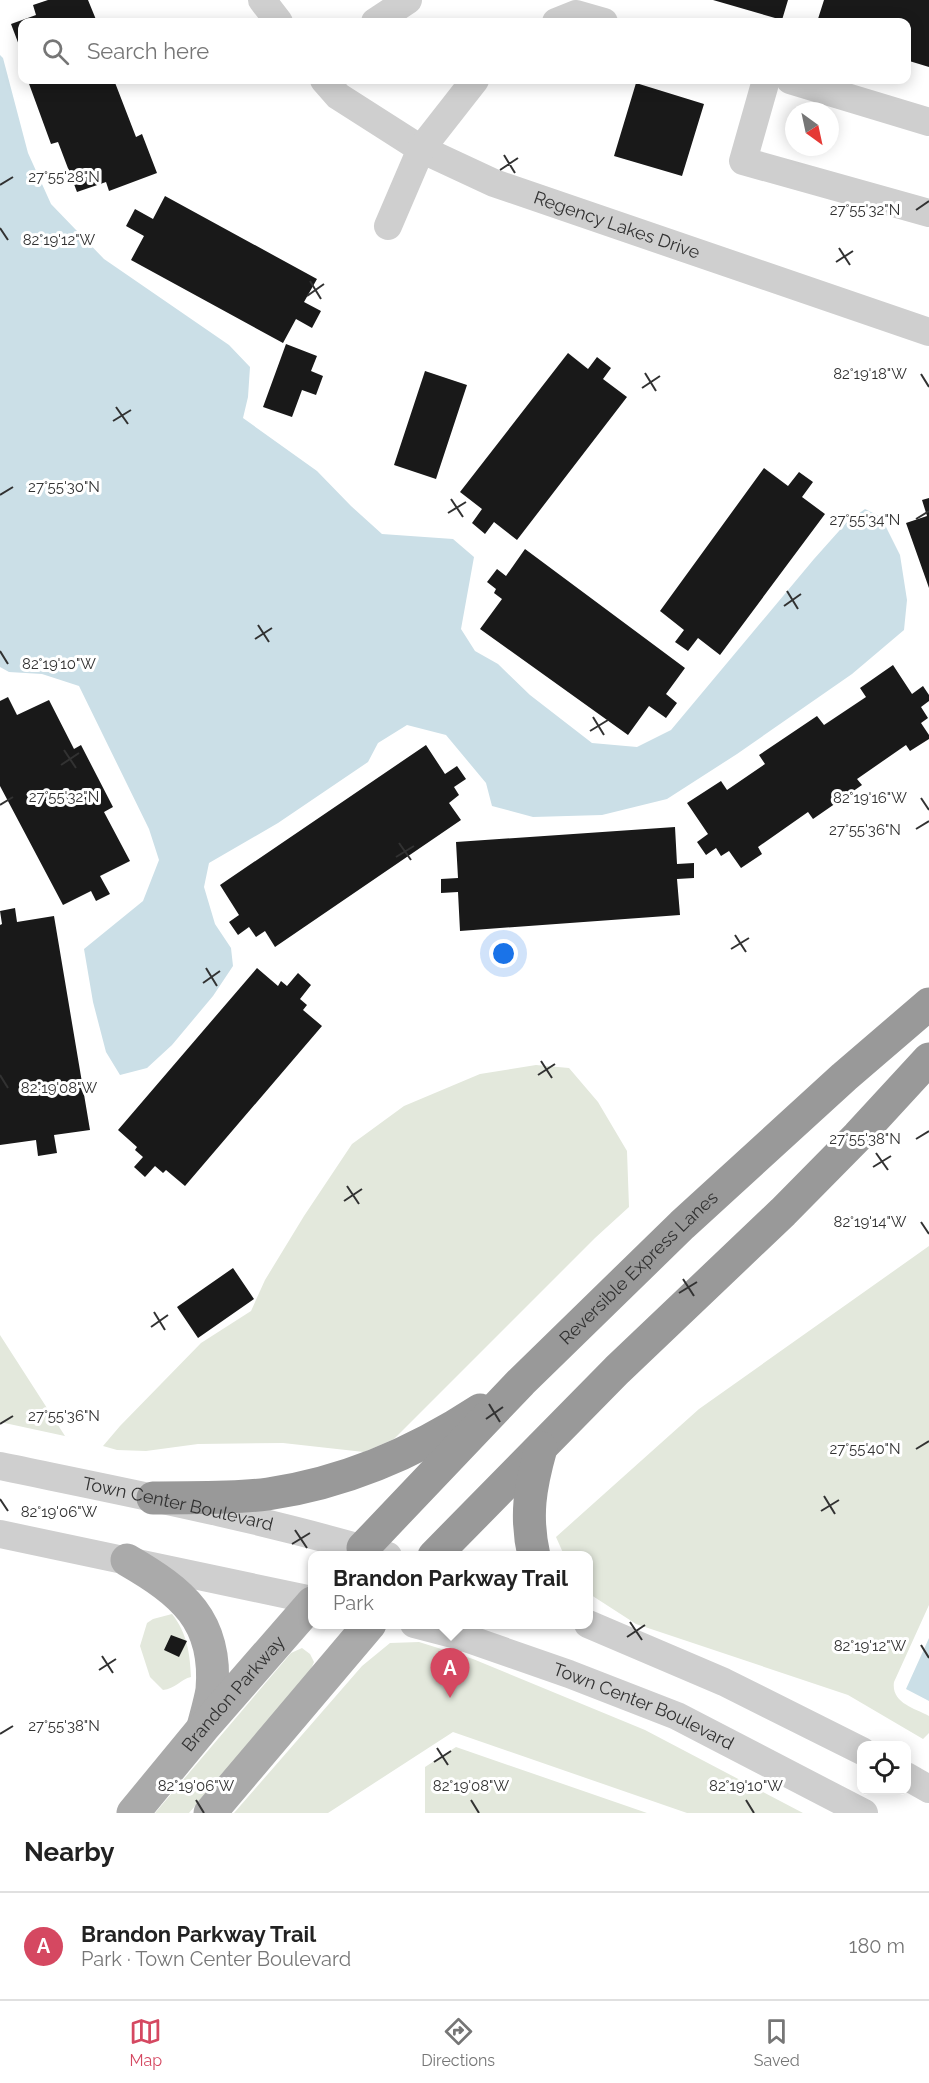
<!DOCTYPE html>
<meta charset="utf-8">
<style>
:root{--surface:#fff;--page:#f6f6f6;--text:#222;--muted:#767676;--line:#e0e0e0;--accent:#d54861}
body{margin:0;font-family:Raleway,sans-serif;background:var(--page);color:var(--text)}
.controls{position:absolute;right:18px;bottom:18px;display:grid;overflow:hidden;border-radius:12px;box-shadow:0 3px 15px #0003}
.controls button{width:54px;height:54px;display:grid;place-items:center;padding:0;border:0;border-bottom:2px solid var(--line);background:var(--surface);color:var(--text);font:30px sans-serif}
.compass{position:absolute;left:785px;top:102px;width:54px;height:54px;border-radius:50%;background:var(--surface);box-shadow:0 3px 15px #0003;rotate:147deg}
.you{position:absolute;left:504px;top:954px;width:21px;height:21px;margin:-15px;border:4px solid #fff;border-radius:50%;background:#1a73e8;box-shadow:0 0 0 9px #1a73e833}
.badge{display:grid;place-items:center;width:39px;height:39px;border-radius:50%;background:var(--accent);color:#fff;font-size:20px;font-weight:700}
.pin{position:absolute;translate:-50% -50px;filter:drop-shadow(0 2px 3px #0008)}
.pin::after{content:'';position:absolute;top:32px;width:21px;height:18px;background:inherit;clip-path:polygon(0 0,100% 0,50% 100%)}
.popup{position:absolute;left:308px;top:1551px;width:285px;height:78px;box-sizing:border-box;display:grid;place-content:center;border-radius:12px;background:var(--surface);filter:drop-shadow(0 2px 4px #0005);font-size:20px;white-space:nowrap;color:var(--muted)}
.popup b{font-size:22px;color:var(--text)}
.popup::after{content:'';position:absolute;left:50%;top:100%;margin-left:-12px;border:12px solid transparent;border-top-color:var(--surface)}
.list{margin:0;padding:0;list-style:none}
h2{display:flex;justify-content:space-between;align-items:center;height:78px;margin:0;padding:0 24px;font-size:26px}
h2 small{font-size:20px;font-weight:400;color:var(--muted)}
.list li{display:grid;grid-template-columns:39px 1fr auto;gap:18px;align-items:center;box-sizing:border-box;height:108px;padding:0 24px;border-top:2px solid var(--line)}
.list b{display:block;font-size:22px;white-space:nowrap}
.list p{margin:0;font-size:20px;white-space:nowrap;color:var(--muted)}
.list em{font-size:20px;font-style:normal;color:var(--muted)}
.icon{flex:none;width:33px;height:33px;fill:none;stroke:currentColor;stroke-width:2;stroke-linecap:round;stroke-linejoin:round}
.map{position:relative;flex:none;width:929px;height:1813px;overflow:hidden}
.search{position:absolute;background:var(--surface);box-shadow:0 3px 15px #0003;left:18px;right:18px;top:18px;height:66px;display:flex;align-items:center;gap:15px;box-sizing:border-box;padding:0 21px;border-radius:12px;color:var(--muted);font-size:22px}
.sheet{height:186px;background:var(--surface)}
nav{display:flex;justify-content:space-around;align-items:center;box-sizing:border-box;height:84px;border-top:2px solid var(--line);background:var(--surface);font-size:16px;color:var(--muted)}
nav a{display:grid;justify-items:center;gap:3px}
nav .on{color:var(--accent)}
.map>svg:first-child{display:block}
</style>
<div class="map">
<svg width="929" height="1813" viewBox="0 0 929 1813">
<rect width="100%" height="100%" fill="#fff"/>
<path fill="#e3e8dc" d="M536 1065 569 1068 598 1102 627 1151 629 1207 595 1238 394 1439 364 1452 283 1443 198 1444 146 1451 117 1450 103 1446 120 1426 201 1343 251 1311 265 1280 304 1216 352 1144 404 1106 480 1074Z
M929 1246V1605L894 1682C891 1703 914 1708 929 1716V1733L923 1739 848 1695 636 1624 588 1593V1556L564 1555 556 1537 699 1409Z
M0 1335 65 1436 74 1438 0 1422Z
M172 1614C187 1633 190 1653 191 1677 181 1679 175 1689 163 1690L150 1677 140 1646 147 1623 153 1619Z
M419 1642 473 1659 645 1730 803 1813H687L453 1732 328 1813H234L362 1666 390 1643Z
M302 1648 310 1654 314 1662 310 1671 189 1813H155L291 1653Z
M456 1747 647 1813H425V1767Z"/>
<path fill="#cbdfe7" d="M0 55 3 58 28 153 51 204 104 259 229 345 250 367 248 397 243 418 317 471 351 506 382 534 453 539 474 557 461 629 475 651 498 664 530 695 592 743 637 747 671 730 814 559 847 522 865 509 881 517 900 555 907 600 904 630 852 674 737 754 667 799 602 815 533 817 492 806 486 783 446 735 407 725 378 743 368 762 278 823 209 863 204 887 215 924 231 948 233 966 213 996 172 1045 147 1068 120 1075 106 1052 93 1002 84 949 143 901 159 860 149 829 79 686 42 674 9 672 0 667Z
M929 1638V1701L906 1689Z"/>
<path fill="#191919" d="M48 0H88L97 22H22V53L11 24 36 15 33 5Z
M713 0H788L782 20Z
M824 0H929V67L906 60V22H817Z
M31 80H114L136 137 142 134 157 173 109 191 106 182 77 192 58 142 51 144 28 81Z
M636 83 704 104 682 176 614 156Z
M165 196 317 279 304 302 321 311 312 328 296 319 283 343 131 260 144 236 126 226 135 209 153 219Z
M286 344 317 356 311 371 323 376 316 395 302 390 292 417 263 407Z
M568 353 588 369 597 357 611 368 603 379 627 397 517 540 494 522 485 534 472 523 482 509 460 492Z
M425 371 467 385 436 479 394 465Z
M764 468 788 486 799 472 813 482 802 497 825 514 720 655 698 638 688 651 675 642 684 630 660 611Z
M929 498V588L906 523 927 516 922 500Z
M525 549 685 668 666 694 677 703 666 718 649 706 628 735 480 629 502 599 494 593 496 589 487 582 497 569 506 576Z
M893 665 912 694 923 686 929 695V701L921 707 928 718 921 723 929 735V739L910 751 906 745 857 779 862 785 813 819 808 812 758 847 762 854 741 868 729 851 721 856 716 848 706 855 697 842 708 834 687 803 721 781 727 790 765 764 759 755 817 716 824 725 866 697 860 688Z
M8 697 17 715 49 700 74 749 81 745 113 807 104 812 130 861 100 876 110 894 96 901 91 891 63 905 0 786V701Z
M426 745 445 774 457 766 466 779 454 787 459 795 449 803 461 820 275 947 265 931 256 937 249 927 238 935 229 922 239 915 220 885Z
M675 827 677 864 694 863V878L677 879 680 915 460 931 458 892 441 893V879L458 878 456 842Z
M15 908 17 922 54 916 90 1130 54 1135 57 1153 38 1156 36 1140 0 1145V925L2 924 0 911Z
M257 968 278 986 281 981 287 986 298 973 311 985 300 999 307 1005 303 1010 322 1026 185 1186 166 1170 163 1173 155 1166 145 1177 134 1167 143 1157 135 1150 137 1147 118 1130Z
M233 1268 254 1299 198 1338 177 1307Z
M171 1635 187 1641 179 1657 164 1650Z"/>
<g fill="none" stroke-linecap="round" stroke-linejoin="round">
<g stroke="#cfcfcf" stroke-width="28">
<path d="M262 0 279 22"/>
<path d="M375 22 408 0"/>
<path d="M556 22 576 14 604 22"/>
<path id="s1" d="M324 80 338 96 421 149 494 183 929 332"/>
<path d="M766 80 743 161 929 213"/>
<path d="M790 80 929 122"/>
<path d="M388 226 421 149 475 80"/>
<path id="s2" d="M0 1466C130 1493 260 1518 388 1556"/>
<path d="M0 1534 312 1600"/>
<path id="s3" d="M414 1624 460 1636 569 1674 677 1716 864 1813"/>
<path d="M588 1624 724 1682 862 1751"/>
<path d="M906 1776 929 1789"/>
</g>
<g stroke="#aaa" stroke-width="33">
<path d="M127 1560C182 1592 218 1620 212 1690 210 1702 206 1715 203 1727"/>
<path id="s4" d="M133 1813 203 1728 312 1603"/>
<path d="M210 1813 370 1624"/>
</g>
<g stroke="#999" stroke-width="33">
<path d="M153 1498C191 1497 230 1499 268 1494 343 1483 416 1452 480 1410"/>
<path id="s5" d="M363 1548 521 1382 682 1225 844 1077 929 1004"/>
<path d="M434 1556 617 1370 783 1212 858 1136 929 1059"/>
<path d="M534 1556C525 1516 530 1487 541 1448"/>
</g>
</g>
<path fill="none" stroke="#323232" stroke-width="2" d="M504 155 515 173M500 170 518 158M0 185 13 177M916 210 929 201M0 228 8 240M839 248 850 265M836 262 853 251M310 281 321 299M307 296 324 284M645 373 656 391M921 374 929 387M642 388 660 376M116 407 128 424M113 421 131 410M0 495 13 487M451 499 463 517M448 513 466 502M916 519 929 511M787 591 798 609M784 606 801 594M258 625 269 642M255 639 272 628M0 651 8 664M593 717 604 735M590 731 608 720M64 750 76 768M61 765 79 753M921 798 929 810M0 805 13 797M916 829 929 821M399 843 411 860M396 857 414 846M735 935 746 952M731 949 749 938M206 968 217 986M203 983 220 971M541 1061 552 1078M0 1075 8 1088M538 1075 555 1064M916 1139 929 1131M876 1153 888 1170M873 1167 891 1156M347 1186 359 1204M344 1201 362 1189M921 1222 929 1234M683 1279 694 1296M679 1293 697 1282M154 1312 165 1330M151 1327 168 1315M489 1404 500 1422M486 1419 503 1407M0 1424 13 1416M916 1449 929 1441M824 1496 835 1514M0 1499 8 1511M821 1511 839 1500M295 1530 307 1548M292 1544 310 1533M630 1622 642 1640M627 1637 645 1625M921 1645 929 1658M102 1656 113 1673M99 1670 116 1659M0 1734 13 1726M437 1748 448 1765M434 1762 451 1751M196 1800 204 1813M471 1800 479 1813M746 1800 754 1813"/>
<g text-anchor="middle" stroke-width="6" stroke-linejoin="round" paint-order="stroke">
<g font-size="18" fill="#323232" stroke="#fff">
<text dy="6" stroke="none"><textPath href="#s1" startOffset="330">Regency Lakes Drive</textPath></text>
<text dy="6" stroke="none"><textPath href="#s5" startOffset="393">Reversible Express Lanes</textPath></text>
<text dy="6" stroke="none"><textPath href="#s2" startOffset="182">Town Center Boulevard</textPath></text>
<text dy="6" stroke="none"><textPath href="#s4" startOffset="156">Brandon Parkway</textPath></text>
<text dy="6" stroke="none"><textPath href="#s3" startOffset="244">Town Center Boulevard</textPath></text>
</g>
</g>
<g font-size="15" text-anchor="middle" fill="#323232" stroke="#fff" stroke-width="6" stroke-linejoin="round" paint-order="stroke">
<text x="64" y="182">27°55'28"N</text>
<text x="865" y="215">27°55'32"N</text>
<text x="59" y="245">82°19'12"W</text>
<text x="870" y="379">82°19'18"W</text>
<text x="64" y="492">27°55'30"N</text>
<text x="865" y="525">27°55'34"N</text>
<text x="59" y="669">82°19'10"W</text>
<text x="64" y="802">27°55'32"N</text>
<text x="870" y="803">82°19'16"W</text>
<text x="865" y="835">27°55'36"N</text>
<text x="59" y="1093">82°19'08"W</text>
<text x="865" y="1144">27°55'38"N</text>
<text x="870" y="1227">82°19'14"W</text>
<text x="64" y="1421">27°55'36"N</text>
<text x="865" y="1454">27°55'40"N</text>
<text x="59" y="1517">82°19'06"W</text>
<text x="870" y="1651">82°19'12"W</text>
<text x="64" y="1731">27°55'38"N</text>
<text x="196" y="1791">82°19'06"W</text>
<text x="471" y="1791">82°19'08"W</text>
<text x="746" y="1791">82°19'10"W</text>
</g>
</svg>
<div class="controls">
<button><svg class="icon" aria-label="locate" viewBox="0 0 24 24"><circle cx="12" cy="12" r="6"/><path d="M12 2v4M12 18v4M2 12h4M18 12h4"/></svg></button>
</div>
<svg class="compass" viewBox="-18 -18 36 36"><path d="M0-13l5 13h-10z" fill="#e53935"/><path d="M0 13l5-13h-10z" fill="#767676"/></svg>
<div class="you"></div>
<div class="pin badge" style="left:450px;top:1698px">A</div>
<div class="popup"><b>Brandon Parkway Trail</b>Park</div>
<div class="search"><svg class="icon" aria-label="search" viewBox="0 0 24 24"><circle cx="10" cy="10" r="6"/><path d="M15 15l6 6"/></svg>Search here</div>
</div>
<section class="sheet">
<h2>Nearby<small></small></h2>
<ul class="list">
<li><span class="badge">A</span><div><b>Brandon Parkway Trail</b><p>Park · Town Center Boulevard</p></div><em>180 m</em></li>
</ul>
</section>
<nav>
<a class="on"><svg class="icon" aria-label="map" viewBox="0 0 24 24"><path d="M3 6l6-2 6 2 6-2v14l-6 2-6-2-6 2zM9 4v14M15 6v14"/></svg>Map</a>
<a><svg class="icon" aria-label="directions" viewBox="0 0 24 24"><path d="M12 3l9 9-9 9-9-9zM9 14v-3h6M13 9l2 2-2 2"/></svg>Directions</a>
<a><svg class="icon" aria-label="saved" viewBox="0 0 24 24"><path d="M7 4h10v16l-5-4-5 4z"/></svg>Saved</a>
</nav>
